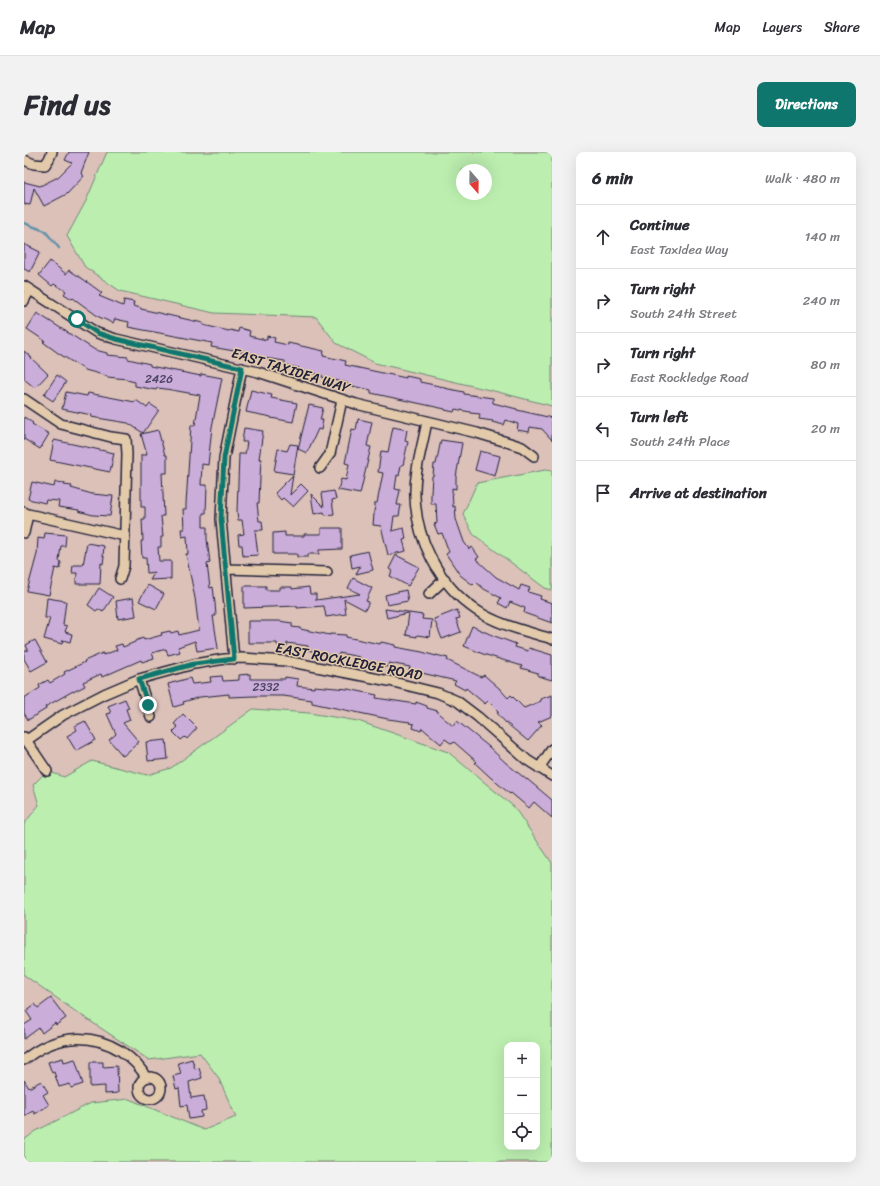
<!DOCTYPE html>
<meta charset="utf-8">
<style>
:root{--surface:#fff;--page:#f2f2f3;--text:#2b2b33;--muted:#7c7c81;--line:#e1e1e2;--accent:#0f766e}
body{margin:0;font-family:Sriracha,sans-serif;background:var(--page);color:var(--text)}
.controls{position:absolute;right:12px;bottom:12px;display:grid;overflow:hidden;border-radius:8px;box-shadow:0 4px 16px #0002}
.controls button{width:36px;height:36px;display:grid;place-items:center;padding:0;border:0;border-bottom:1px solid var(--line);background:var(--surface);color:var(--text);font:20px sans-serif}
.compass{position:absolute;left:432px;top:12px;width:36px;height:36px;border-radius:50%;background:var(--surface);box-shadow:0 4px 16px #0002;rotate:160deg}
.stop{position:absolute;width:12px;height:12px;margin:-9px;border:3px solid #0f766e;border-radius:50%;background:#fff}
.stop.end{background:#0f766e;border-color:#fff;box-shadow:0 1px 4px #0008}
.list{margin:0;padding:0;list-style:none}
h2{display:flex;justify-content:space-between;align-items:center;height:52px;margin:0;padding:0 16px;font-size:17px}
h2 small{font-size:13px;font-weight:400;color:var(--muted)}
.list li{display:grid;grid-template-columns:26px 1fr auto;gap:12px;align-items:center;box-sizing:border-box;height:64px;padding:0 16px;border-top:1px solid var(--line)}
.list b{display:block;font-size:15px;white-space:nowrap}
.list p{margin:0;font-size:13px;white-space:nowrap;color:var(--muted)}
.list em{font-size:13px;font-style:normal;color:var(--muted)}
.icon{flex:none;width:22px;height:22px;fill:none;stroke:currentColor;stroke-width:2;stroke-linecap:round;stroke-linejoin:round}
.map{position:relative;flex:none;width:528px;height:1010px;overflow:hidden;border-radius:8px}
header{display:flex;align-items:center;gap:24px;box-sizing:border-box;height:56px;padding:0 20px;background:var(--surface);border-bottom:1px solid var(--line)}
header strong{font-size:19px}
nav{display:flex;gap:22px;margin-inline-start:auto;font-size:14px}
.intro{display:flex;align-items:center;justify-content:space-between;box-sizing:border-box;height:96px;padding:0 24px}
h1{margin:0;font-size:28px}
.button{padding:10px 18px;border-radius:8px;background:var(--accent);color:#fff;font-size:14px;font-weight:700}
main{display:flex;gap:24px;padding:0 24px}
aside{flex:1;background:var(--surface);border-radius:8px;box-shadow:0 4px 16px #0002}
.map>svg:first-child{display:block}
</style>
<header>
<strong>Map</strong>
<nav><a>Map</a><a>Layers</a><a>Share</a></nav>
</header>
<div class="intro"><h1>Find us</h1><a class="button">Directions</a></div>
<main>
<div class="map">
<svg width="528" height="1010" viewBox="0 0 528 1010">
<rect width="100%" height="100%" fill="#dcc1b9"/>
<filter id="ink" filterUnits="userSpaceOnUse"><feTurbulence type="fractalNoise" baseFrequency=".025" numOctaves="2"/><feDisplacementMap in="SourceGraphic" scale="8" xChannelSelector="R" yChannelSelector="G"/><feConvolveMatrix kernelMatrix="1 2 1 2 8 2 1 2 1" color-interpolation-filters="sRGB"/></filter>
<g filter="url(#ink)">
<path fill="#bbeeaf" stroke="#6e8875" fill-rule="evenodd" d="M83 0H528V254L474 240 351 211 312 191 292 165 190 161 96 139 61 115 43 84 62 49ZM438 18H462V42H438Z
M521 318 528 319V438L521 436 449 382 439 362 453 331Z
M229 557 285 561 334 569 424 600 490 655 528 711V1010H0V988L12 979 67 951 105 947 180 978 212 965 194 925 176 901 125 908 51 859 0 823V672L15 653 9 633 23 619 40 625 68 609 123 623 147 616ZM483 893H513V995H483Z"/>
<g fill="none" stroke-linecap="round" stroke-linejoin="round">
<path stroke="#6592a9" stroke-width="2.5" d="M0 71 21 79 35 96"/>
</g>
<path fill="#cbadda" stroke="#22223b" d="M45 0H65L57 21 60 24 43 42 20 54 10 36 6 53 0 52V30L16 34 34 25 48 11 41 8Z
M0 92 16 100 6 120 0 117Z
M26 109 42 122 45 118 59 127 78 141 75 144 99 154 100 148 110 150 109 154 117 156V157L179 171V173L205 179 206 178 214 180 215 176 226 179 225 184 243 188V184L251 186 250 190 264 193V191L300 199 299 204 322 209 321 213 382 226V224L396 227V230L420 235V236L440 240V242L469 246V251L493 257V258L528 266V288L518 277 506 275 505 280 493 278 494 272 482 268 480 273 468 270 469 269 455 267 456 262 446 261V260L431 257 430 260 421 258V257L347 241V238L323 233V231L298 225V223L275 219V216L261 213V209L233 205 234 203 187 195 188 191 104 175 105 170 91 167 89 171 75 165 49 146 48 147 40 142 42 139 30 132 28 134 15 123Z
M13 161 71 198 83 201V203L104 205V207L126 212V214L177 224V222L198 226 188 275 184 313 178 312 177 333H183L182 361H179V375H183V387L186 411 183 412 186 436 189 435 191 451 192 464H189L194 496 173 499 171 489 154 495 156 500 144 503 142 497 128 501 130 506 118 510 117 508 78 525 77 522 59 530 61 534 49 540V539L21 555 22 557 4 568 0 561V546L16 536 15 533 24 528 26 531 41 522 40 520 61 510 60 509 79 501V503L93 498 91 494 98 492 99 495 111 490V489L119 486 120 488 138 483 137 481 146 479 147 481 154 479 155 483 175 478 171 446 162 402H164L163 384 158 385 157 377H160L159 357H162V352L167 273H171L176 243 142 237 133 236 132 238 111 234V230L103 228V227L83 225V224L61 218 34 201 19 190 21 189 3 177Z
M0 199 7 205V206L24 222 11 236 0 227Z
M33 223 42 230 29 249 20 243Z
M227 238 248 243 247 246 273 251 269 270 247 266V265L222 260Z
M42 240 63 244 64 241 111 250 112 248 123 256 126 252 135 258 119 281 104 271 67 265 68 263 38 257Z
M285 253 299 256 296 268H299L297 278 294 277 283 301 274 297Z
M0 265 9 271 8 272 25 282 16 297 0 287Z
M334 267 348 270 343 294 347 295 336 342 314 338 317 327 322 328 325 312 321 311 328 277 332 278Z
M369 275 383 278 381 289 384 290 379 313H377L375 324 373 323 371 337 376 338 373 353H377L375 364H370L368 379 380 376 382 387 379 388 382 399 364 403 357 374 349 373 351 351H353L359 321 354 320 357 299 364 300Z
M220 276 239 279 235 307H237L236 326 235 351H233L235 369H238L239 378H231L234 403 219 404 218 393H215L214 383 220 382 218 368H214L213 360 215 302H221L223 290H218Z
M134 278 141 303H143V321H138L140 364H137L139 385H137V395H134L135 409H147V427L126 428 131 420 123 421 122 406H118L117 389H119L118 367H121V355H117V303H123L117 282Z
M30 288 90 301 86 320 26 308Z
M417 288 438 291 432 325V337L428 336 429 355 431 354 432 367 440 390 445 397 448 395 455 405 452 407 472 425 495 438 497 433 506 436 504 440 517 444 516 447 528 451V471L500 461 501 456 486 450 483 456 474 451 477 446 460 437 452 430 449 433 436 423 422 402 425 400 418 381 414 382 410 372 413 371 412 352H407V341L408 324H409L410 312H412Z
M266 292 274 293 269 322 250 319 254 297 263 299Z
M456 299 476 304 471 324 451 318Z
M269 323 266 343 277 332 284 339 269 355 259 346 257 348 251 341Z
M8 330 30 335 31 330 41 331 40 333 48 334 47 336 68 342 89 344 86 364 69 363 54 359 55 358 34 355 35 349 22 348 21 351 4 347Z
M310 339 312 347 308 348 310 362 301 363 300 360 290 362 287 342 300 355 298 341Z
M297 376H318V397L295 398V402H284V405H273V402H249V381L261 380V384H280V382H297Z
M21 381 42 383 41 394H37L35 409 37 410 36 417 31 416 25 443 3 439 13 402 14 386 20 387Z
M63 391 80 394 79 404H80L79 412 77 411 76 432H52L53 421H48L49 413H59Z
M344 399 349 418 332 422 336 414 328 416 326 403Z
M372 403 395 415 384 434 366 424 368 419 365 417Z
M329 426 348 436 342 449 345 450 341 458 320 447 322 462 302 465 300 454 273 456V454L220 456V434H242V438H256V435H268V437L285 435 286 442H292V448L336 442 324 436Z
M124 433 140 442 132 457 115 449Z
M75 436 89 445 79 460 74 457 72 459 64 453Z
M382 438 384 449 363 453 361 443Z
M23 446 42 449 39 473 43 474 41 480 48 482 46 490 39 488 38 492 20 487 26 466H21Z
M109 446 112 464 94 467 92 449Z
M361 457 384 460V461L363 466Z
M433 458 436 466 432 467 437 480 418 487 410 467Z
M385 461 399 463 398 467 408 468 406 485 393 483V485L382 483Z
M224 469H255L268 471V475L276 476V477L306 483V482L322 483V485L356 492 357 490 371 493V495L398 500 412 504V503L424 506 423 508 457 525 460 523 475 536 484 546 487 543 500 556 517 549 516 547 528 543V564L514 570 518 573 504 589 481 570 473 561 475 560 464 549 461 552 442 536 441 538 430 532 432 529 385 518 386 515 365 511 364 515 336 508V505L315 501V504L304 503 284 498V494L263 491V494L253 493V491H224Z
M448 474 468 483 492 492 491 495 504 499 505 496 528 503V528L514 524V521L497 516 498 514 459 502 440 494Z
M11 488 23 510 7 519 0 507V500L4 498 2 493Z
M226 522V527H261V525L274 527 273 534 290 536V534L324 537 353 543 352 546 392 552V550L403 554V556L414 559V561L429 574 433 569 464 594 482 611 503 628V627L528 648V666L510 650 505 656 487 641 486 642 466 625 451 611 453 610 430 590 428 592 421 587 417 592 398 576 397 579 389 576 390 572 385 571 386 570 364 567 288 551V548L259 544H230L205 545V542L176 545 159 550 160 552 150 555 144 532 166 526 168 532 187 530 186 525 198 524 199 529 215 528V523Z
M101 547 105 556 102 557 106 568 99 571 115 590 99 604 85 588 92 582 83 562 87 561 84 554Z
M159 562 173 576 163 587 161 585 157 588 149 580 154 575 150 572Z
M61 569 72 588 52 599 43 584 53 578 51 574Z
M142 588 144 607 124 609 122 590Z
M27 846 42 866 32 873 31 871 18 881 15 876 0 887V873L8 868 2 859 11 852 14 856Z
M39 906 40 910 51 907 59 932 47 936 46 932 35 935 30 920 28 921 24 910Z
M168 907 171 917 175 916 178 926 165 930 167 946 180 944 182 958 177 959 178 965 165 967 163 953 157 954 155 936 152 937 149 924 157 922 154 911Z
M66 910H79V915L93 914 94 941 81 942V934L66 935Z
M0 928 5 936 17 929 24 940 19 943 25 953 11 962 9 959 0 964Z"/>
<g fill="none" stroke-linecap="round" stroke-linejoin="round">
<g stroke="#22223b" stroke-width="12">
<path id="minor" d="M0 8 10 12 21 13 25 7 28 0
M0 134 73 181 92 187 234 220 332 252 453 281 486 291 498 295 510 304
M0 149 6 137
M0 247 37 272 87 285 102 287 103 302 100 414 96 427
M403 269C399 293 390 319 391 344 392 387 415 433 452 458 474 473 502 479 528 487
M296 316 306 302 318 248
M0 360 4 362 101 384
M0 381 4 362
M202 417 303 420
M405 442 421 427
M210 507 197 367 200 306 218 216
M115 527 127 565
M0 585 23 619
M0 590 39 563 80 542 115 527 170 512 201 507 218 506 262 509 365 529 414 541 433 549 454 565 503 608 528 624
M515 616 528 597
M0 908C29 884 64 879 97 899 107 906 117 915 122 926
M115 936a11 11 0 1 1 22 0a11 11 0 1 1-22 0Z"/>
</g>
<use href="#minor" stroke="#e3caab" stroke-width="9"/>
</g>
</g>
<g fill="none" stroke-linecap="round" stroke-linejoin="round" filter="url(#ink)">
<path stroke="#0f766e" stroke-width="5" d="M53 167 73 181 92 187 218 216 200 306 197 367 210 507 170 512 115 527 124 553"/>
</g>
<g text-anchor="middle" stroke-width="3" stroke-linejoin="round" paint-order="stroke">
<g font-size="12" fill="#4c4563">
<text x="135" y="231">2426</text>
<text x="242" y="539">2332</text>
</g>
<g font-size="14" fill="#22223b" stroke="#e3caab">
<text transform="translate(267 218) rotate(17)" y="5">EAST TAXIDEA WAY</text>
<text transform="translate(325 509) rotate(11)" y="5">EAST ROCKLEDGE ROAD</text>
</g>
</g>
</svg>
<div class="controls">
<button>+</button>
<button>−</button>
<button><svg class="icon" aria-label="locate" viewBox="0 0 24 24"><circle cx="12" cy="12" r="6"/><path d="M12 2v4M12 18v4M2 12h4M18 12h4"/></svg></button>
</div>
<svg class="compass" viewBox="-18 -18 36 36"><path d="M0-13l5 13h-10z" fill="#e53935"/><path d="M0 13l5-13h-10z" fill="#7c7c81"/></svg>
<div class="stop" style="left:53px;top:167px"></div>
<div class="stop end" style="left:124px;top:553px"></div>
</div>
<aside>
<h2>6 min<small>Walk · 480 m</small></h2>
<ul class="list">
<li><svg class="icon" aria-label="ahead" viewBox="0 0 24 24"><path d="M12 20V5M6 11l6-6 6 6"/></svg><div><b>Continue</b><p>East Taxidea Way</p></div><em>140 m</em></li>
<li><svg class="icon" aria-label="right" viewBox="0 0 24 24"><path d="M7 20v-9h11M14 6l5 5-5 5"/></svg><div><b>Turn right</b><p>South 24th Street</p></div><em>240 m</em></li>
<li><svg class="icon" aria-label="right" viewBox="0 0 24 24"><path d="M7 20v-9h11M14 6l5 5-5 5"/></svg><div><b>Turn right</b><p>East Rockledge Road</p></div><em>80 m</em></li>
<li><svg class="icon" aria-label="left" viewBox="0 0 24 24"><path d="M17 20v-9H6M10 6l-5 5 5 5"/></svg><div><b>Turn left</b><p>South 24th Place</p></div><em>20 m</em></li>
<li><svg class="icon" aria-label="arrive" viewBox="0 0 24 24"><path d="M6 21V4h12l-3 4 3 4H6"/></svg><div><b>Arrive at destination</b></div></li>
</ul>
</aside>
</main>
